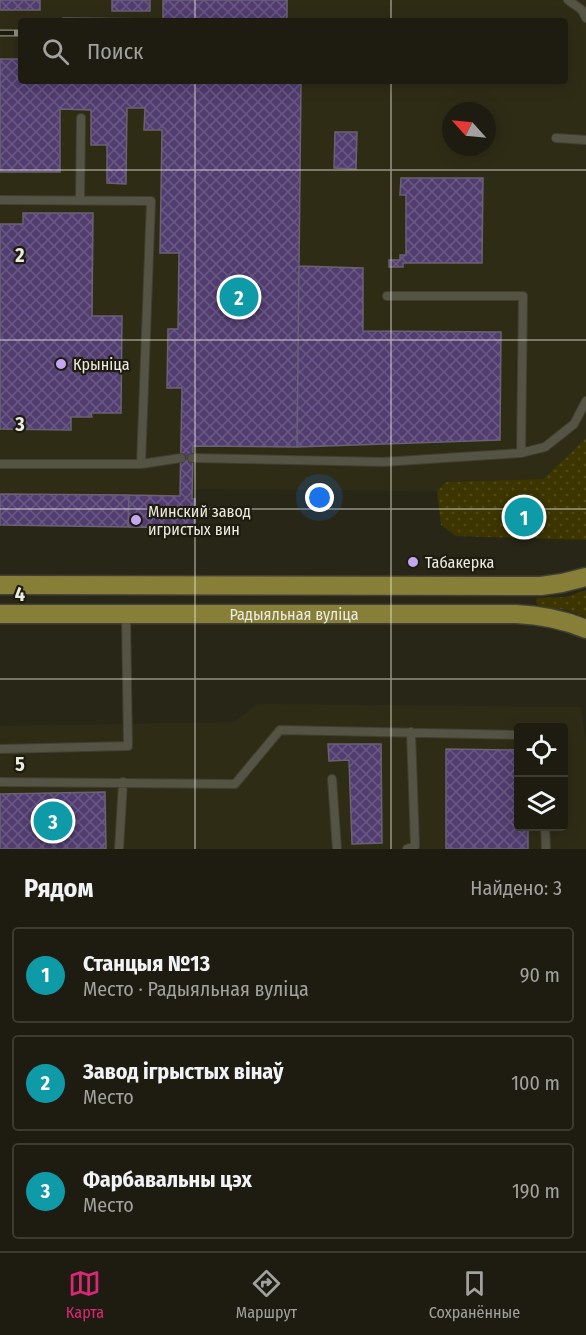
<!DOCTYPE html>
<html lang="ru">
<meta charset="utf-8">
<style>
:root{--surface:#1e1c11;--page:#2b291f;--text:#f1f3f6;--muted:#a1a19f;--line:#3c3a31;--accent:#db2777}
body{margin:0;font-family:"Fira Sans Condensed",sans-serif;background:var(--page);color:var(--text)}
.controls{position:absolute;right:18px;bottom:18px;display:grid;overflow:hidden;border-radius:6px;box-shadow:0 3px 15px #0003}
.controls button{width:54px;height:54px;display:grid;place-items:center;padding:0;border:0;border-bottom:2px solid var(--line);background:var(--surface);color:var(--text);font:30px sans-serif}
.compass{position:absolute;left:442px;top:102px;width:54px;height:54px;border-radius:50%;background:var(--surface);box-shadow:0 3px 15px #0003;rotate:297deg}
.you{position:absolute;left:320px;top:498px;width:21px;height:21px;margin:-15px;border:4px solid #fff;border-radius:50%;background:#1a73e8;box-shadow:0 0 0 9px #1a73e833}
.badge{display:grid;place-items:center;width:39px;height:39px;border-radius:50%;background:var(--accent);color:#fff;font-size:20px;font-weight:700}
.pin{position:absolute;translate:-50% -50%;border:3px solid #fff;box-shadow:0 2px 6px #0006}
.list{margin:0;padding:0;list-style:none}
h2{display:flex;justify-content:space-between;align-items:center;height:78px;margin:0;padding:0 24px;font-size:26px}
h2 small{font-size:20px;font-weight:400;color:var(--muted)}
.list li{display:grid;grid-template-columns:39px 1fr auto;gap:18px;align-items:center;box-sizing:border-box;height:96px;margin:0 12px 12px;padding:0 12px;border:2px solid var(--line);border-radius:6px}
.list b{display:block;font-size:22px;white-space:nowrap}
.list p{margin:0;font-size:20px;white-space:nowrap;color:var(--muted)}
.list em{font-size:20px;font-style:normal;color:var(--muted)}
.icon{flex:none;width:33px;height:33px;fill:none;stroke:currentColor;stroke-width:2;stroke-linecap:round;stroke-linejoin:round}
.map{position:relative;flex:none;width:586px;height:849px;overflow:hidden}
.search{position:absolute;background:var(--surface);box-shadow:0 3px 15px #0003;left:18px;right:18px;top:18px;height:66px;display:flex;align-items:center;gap:15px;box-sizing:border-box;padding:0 21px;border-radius:6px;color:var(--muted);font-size:22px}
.sheet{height:402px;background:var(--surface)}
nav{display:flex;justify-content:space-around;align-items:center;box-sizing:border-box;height:84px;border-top:2px solid var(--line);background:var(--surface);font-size:16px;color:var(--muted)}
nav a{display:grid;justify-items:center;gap:3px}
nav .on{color:var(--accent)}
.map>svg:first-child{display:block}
</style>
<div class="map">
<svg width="586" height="849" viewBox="0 0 586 849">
<defs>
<pattern id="grass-dots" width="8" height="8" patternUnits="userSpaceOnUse" patternTransform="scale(1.5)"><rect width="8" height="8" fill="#3c3500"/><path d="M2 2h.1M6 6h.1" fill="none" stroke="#4f4919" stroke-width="1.8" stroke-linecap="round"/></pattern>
<pattern id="building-cross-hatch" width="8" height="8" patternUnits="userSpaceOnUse" patternTransform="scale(1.5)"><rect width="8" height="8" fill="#523d70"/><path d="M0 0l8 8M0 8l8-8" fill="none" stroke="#6b5984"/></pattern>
</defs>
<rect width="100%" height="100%" fill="#282617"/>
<path fill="#2f2c16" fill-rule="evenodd" d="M0 0H586V438L543 479 446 482 437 491 192 489V499H195L194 528 0 525ZM21 21H565V81H21ZM451 111H487V147H451Z
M257 704 581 707 586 743V849H0V726L234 722ZM518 728H564V826H518Z"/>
<path fill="url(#grass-dots)" d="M586 438V540L456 536 441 525 437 491 446 482 543 479Z
M586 590V617L566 610 538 606 536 602 537 598 566 597Z"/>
<path fill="url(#building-cross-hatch)" stroke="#686272" stroke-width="1.5" d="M0 0H40V10H0Z
M112 0H150V11H112Z
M163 0H287V20L302 21H63V18L163 19Z
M0 59H21V81H301L297 447 193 446 192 499H195L194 528 128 527 129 495 180 496 182 388H167L168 329H178L179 253H160L162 130H144L145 108H127L126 184 107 183V145H91V110L60 109V172H0Z
M335 132H357L356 169 334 168Z
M401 178H483L482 263H403V267H389V260H400V255H406V195H400Z
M23 213H93L92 316H122L121 413H91L92 417H71V430L0 429V224H23Z
M299 266 363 268V331L501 332 500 440 297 447Z
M0 494 129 495 128 527 0 525Z
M519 513H528V521H519Z
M328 744H381L382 843 352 844 349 760 329 761Z
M446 749 518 750V826H528V849H446Z
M105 792 106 849H0V794Z"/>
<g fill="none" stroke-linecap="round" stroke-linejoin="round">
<g stroke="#413f34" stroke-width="10">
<path id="lane" d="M568 0 582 10 586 18
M556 138 586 140
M0 200 151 201 141 464H0
M80 200 81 118
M387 296H523L521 453
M192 458 383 462 521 453 545 447 574 424 586 401
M141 464 181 458
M0 749 128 746 126 615
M332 779 337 849
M0 782 235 784 280 730 518 735
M545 826 546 849
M119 849 123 782
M407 849 415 846 411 732"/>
</g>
<g stroke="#413f34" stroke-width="21">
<g id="primary">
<path d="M0 585 541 586 562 583 586 577"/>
<path id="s1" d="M0 614H516C542 615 562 619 586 629"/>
</g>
</g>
<use href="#lane" stroke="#555343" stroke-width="8"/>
<use href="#primary" stroke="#877e38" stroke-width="18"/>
<g stroke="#908f82" stroke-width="7">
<path id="rail" d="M0 33H21"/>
</g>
<use href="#rail" stroke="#1e1c0e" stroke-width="4.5" stroke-dasharray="14" stroke-linecap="butt"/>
</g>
<path fill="none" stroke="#ecebe1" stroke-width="1.5" stroke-opacity="0.55" d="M195 0V21M391 0V21M195 81V849M391 81V849M0 170H586M0 340H586M0 509H586M0 679H586"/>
<g fill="#c4a7f1" stroke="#1e1c0e" stroke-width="2">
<circle cx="61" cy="364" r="6"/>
<circle cx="136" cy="520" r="6"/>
<circle cx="413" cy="562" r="6"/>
</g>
<g text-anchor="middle" stroke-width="4.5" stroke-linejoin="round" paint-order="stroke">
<g font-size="16" fill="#ecebe1" stroke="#1e1c0e" text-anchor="start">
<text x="73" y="370">Крыніца</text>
<text x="148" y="517">Минский завод<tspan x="148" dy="18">игристых вин</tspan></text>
<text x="425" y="568">Табакерка</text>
</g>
<g font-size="16" fill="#ecebe1" stroke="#1e1c0e">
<text dy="6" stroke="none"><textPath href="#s1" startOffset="294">Радыяльная вуліца</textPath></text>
</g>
</g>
<g font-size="20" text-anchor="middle" font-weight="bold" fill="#ecebe1" stroke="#1e1c0e" stroke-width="4.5" stroke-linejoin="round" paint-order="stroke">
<text x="20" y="262">2</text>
<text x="20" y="431">3</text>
<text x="20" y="601">4</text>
<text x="20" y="771">5</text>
</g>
</svg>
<div class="controls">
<button><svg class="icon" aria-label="locate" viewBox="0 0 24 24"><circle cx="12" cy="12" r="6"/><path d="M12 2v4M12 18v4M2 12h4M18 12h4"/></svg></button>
<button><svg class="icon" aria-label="layers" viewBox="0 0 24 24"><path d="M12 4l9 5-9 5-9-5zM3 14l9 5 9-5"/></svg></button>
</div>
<svg class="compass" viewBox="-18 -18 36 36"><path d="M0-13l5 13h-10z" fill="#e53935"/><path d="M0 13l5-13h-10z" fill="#a1a19f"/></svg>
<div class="you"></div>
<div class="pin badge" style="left:524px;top:517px;background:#0f9aa8">1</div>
<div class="pin badge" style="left:239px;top:297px;background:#0f9aa8">2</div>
<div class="pin badge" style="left:53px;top:821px;background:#0f9aa8">3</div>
<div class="search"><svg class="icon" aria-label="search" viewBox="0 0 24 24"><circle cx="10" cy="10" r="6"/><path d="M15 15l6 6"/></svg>Поиск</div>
</div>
<section class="sheet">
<h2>Рядом<small>Найдено: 3</small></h2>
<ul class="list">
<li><span class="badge" style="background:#0f9aa8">1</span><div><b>Станцыя №13</b><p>Место · Радыяльная вуліца</p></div><em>90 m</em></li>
<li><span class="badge" style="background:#0f9aa8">2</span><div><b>Завод ігрыстых вінаў</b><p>Место</p></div><em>100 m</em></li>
<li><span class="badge" style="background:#0f9aa8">3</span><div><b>Фарбавальны цэх</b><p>Место</p></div><em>190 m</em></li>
</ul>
</section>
<nav>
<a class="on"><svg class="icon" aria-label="map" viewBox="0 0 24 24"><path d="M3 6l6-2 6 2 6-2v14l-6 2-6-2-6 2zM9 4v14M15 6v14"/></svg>Карта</a>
<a><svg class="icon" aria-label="directions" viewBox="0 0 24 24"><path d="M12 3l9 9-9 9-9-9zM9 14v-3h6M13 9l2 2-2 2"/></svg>Маршрут</a>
<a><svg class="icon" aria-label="saved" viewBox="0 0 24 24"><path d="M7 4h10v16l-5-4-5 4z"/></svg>Сохранённые</a>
</nav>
